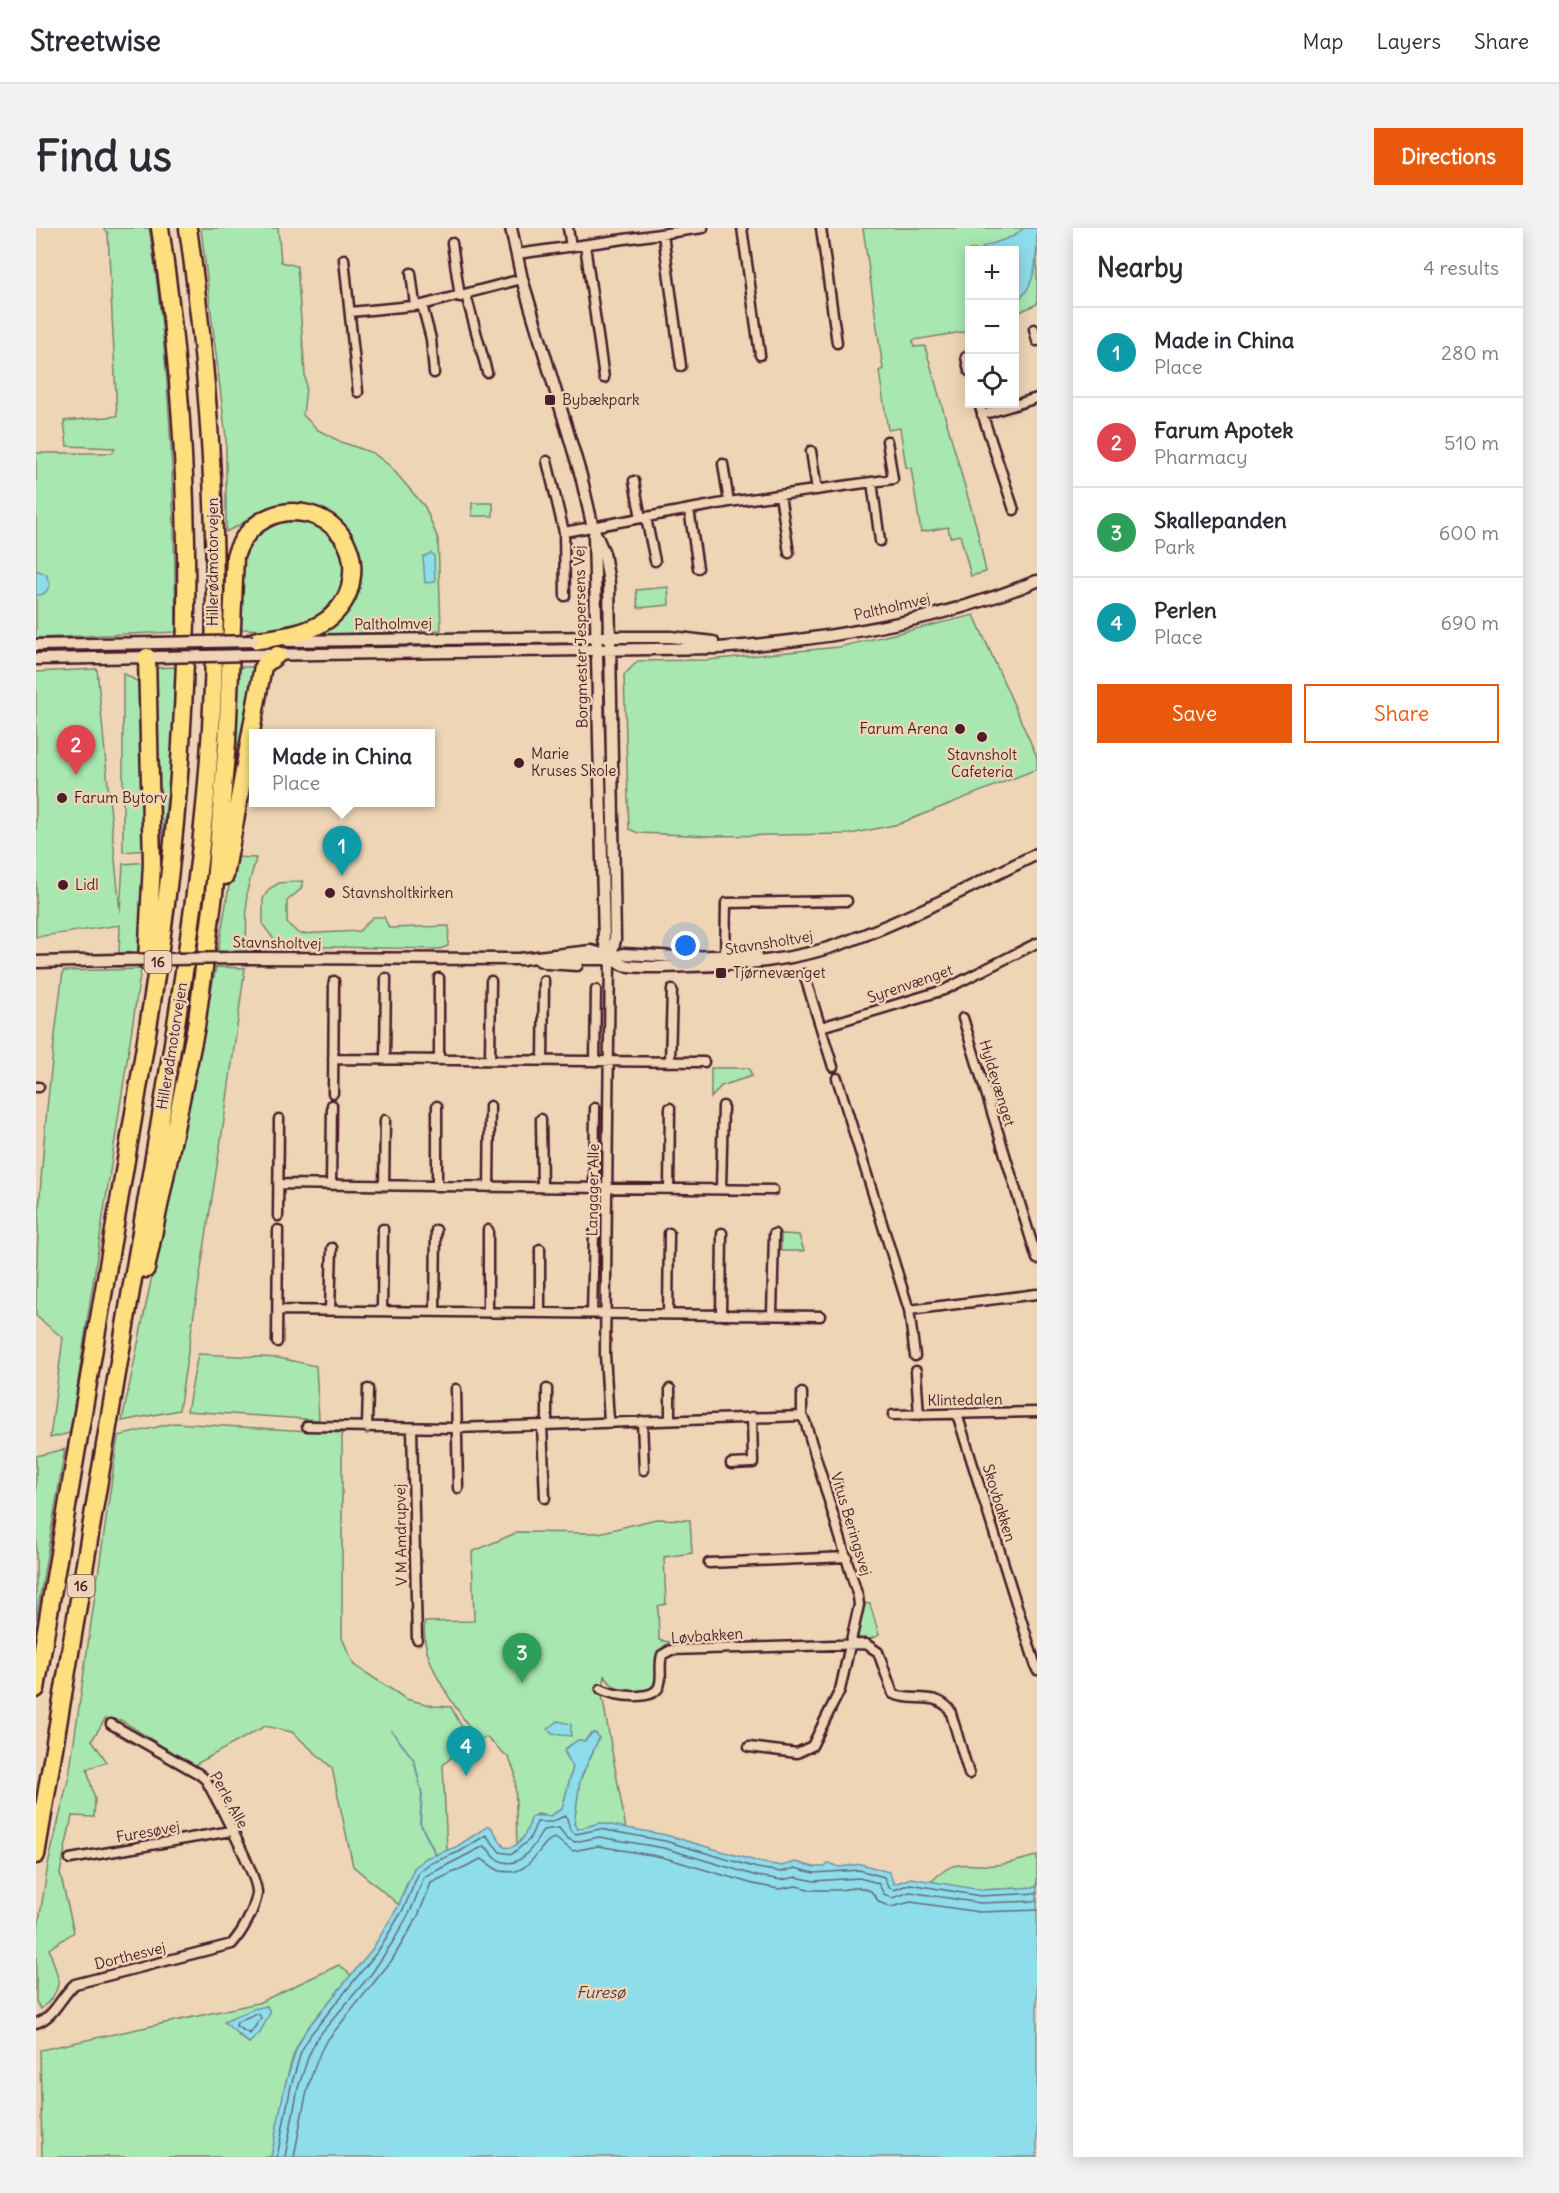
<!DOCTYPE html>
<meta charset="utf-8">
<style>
:root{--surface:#fff;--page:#f2f2f3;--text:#2b2b33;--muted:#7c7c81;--line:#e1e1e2;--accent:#ea580c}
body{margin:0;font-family:Delius,sans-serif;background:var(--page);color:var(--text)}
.controls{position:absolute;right:18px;top:18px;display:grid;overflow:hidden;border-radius:0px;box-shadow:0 3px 15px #0003}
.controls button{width:54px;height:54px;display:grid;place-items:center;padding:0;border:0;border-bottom:2px solid var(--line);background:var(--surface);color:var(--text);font:30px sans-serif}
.you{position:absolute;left:650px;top:718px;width:21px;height:21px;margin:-15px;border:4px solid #fff;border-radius:50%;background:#1a73e8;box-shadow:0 0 0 9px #1a73e833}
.badge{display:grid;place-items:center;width:39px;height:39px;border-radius:50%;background:var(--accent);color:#fff;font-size:20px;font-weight:700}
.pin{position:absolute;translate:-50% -50px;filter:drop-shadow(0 2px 3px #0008)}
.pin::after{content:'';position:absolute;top:32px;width:21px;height:18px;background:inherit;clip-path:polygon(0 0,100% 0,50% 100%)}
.popup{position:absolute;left:213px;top:501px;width:186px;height:78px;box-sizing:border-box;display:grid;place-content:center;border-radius:0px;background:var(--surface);filter:drop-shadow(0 2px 4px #0005);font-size:20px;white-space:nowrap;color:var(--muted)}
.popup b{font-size:22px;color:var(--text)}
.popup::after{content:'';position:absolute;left:50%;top:100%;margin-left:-12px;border:12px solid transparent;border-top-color:var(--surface)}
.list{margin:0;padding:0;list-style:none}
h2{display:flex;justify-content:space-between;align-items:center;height:78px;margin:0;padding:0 24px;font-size:26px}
h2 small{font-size:20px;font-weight:400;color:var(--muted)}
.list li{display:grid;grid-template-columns:39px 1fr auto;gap:18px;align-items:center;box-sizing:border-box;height:90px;padding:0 24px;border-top:2px solid var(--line)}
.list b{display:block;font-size:22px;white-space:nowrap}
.list p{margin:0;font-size:20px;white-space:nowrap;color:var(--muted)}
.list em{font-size:20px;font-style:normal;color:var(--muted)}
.actions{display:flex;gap:12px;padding:18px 24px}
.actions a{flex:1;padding:14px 0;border:2px solid var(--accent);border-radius:0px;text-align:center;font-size:21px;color:var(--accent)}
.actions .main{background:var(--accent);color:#fff}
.icon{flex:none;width:33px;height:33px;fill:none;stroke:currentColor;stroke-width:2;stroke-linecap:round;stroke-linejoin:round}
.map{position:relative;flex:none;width:1001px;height:1929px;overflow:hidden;border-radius:0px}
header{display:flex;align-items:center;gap:36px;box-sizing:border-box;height:84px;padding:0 30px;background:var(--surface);border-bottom:2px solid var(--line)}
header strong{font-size:28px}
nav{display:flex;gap:33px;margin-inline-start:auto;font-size:21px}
.intro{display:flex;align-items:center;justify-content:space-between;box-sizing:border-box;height:144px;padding:0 36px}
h1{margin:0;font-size:42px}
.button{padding:15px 27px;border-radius:0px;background:var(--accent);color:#fff;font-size:21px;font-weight:700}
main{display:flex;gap:36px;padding:0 36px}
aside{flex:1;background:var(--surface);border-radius:0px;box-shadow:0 3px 15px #0003}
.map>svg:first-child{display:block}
</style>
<header>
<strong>Streetwise</strong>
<nav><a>Map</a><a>Layers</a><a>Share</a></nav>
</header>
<div class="intro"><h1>Find us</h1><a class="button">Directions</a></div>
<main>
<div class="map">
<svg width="1001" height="1929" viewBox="0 0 1001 1929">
<rect width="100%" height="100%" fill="#eed5b6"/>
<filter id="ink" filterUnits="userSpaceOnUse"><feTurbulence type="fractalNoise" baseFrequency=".0167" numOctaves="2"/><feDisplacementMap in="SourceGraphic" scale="12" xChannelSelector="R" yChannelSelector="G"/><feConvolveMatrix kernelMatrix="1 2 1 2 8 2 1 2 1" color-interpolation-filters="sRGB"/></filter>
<g filter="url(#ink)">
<path fill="#a8e7b0" stroke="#79836e" stroke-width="1.5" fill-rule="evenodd" d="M67 0H113C135 134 138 269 140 404L0 410V225H76L79 220 31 218 28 193 81 188 72 5Z
M165 0H242L245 34 261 38 270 160 267 187 282 202 305 214 337 225 354 238 389 279 402 311 405 402 268 407C315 381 336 370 312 312L245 279 220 288 190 304V210Z
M827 0H1001V76L979 86 978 22H933V103L877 112 878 119 889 118 941 301 950 344 935 348 924 307 914 309 912 299 885 304 875 240 870 239 864 200 852 202 843 143 847 141Z
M436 275H457V288H436Z
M250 291C265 293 281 294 293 304 323 330 312 381 275 394 252 402 226 402 202 401 203 366 197 324 228 300 234 295 243 293 250 291Z
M632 359 633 377 602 380 600 362Z
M938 387 1001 529V541L863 596 814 606 675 608 602 605 593 601 588 447 602 433 671 432 803 419Z
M140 439 137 531 124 621 118 440Z
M201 439H220L190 618Z
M61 441 84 684 87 636 112 634 108 723 83 725 84 697 0 709V444Z
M87 445 104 455 111 622 87 624Z
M198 629 220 630 211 663 210 726 182 723Z
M267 653 265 661 251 673V695L263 706 323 703 337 689H348L353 700 413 698 412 718 404 721 243 718 227 697V671L233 661 243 655Z
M180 739 209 740 189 886 143 1182 86 1193Z
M105 741 34 1205 14 1210 27 1110 0 1088C0 972 12 858 27 743Z
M675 840H713L716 848 685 858 675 870Z
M745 1006 763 1007 768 1023H745Z
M162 1126 243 1130 280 1138 283 1192 151 1183Z
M138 1195 306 1205V1410L318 1437 370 1471 398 1478 415 1479 436 1518 419 1526 407 1537 411 1623C378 1634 374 1646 363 1677L317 1638 296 1540 256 1504 229 1498 157 1538 85 1492 69 1491 56 1512 71 1534 51 1541 59 1572 58 1589 36 1588 24 1645 38 1704 13 1721C22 1751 31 1758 5 1781L0 1774V1712L12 1637 33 1548 82 1208Z
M29 1221 0 1392V1228Z
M620 1291 654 1292 656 1325 628 1329 630 1376 622 1378 623 1412 634 1414C615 1424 624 1442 618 1460 597 1469 580 1466 569 1448L566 1467 590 1601 564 1595 542 1601 538 1596 544 1552 563 1510 554 1506 549 1513 542 1512 529 1521V1525L537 1539 526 1581 514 1588 501 1586 495 1590 492 1603 481 1617 479 1545 473 1530 450 1509 443 1513C422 1482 382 1433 389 1394L438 1393 436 1324 482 1304 563 1305Z
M827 1375 834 1376 843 1407 832 1412 823 1410 820 1406Z
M1001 1628V1659L945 1662 894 1655C920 1628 926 1639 959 1637 973 1636 987 1631 1001 1628Z
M303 1737 316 1748C296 1771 272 1794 260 1821 246 1856 246 1894 235 1929H6L4 1822 222 1775ZM231 1778 234 1785 213 1815 202 1807 199 1788Z"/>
<path fill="#8eddeb" stroke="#73919e" stroke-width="1.5" d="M988 0H1001C1001 28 1001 60 979 74L978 22 946 21 947 19 978 8Z
M395 325 398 327 399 354 389 355 387 329Z
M0 342 10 346 14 356C11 364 8 368 0 367Z
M522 1493 535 1496V1508L516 1506 512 1501Z
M556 1505H560L563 1510 544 1552 538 1596 542 1601 564 1595 630 1607 723 1634 746 1638 760 1634 778 1639H789L793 1635 804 1639 825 1636 853 1644 858 1656 875 1650 945 1662 1001 1659V1929H235L249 1857 260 1822 270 1802 337 1720 363 1677 378 1640 390 1630 420 1619 452 1598 455 1599 468 1619C485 1623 492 1601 496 1588H514L526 1581 537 1539 528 1522 542 1512 549 1513Z
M231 1778 234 1785 224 1805 213 1815 188 1794 217 1781Z"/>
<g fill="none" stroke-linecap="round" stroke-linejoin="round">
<path stroke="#656b78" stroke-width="1.5" d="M219 1786H223L225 1790 214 1806 200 1798 201 1794Z
M241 1929 255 1858 265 1824 275 1806 342 1723 368 1680 383 1644 393 1636 423 1624 450 1607 464 1624 476 1626 493 1612 501 1594H516L530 1587 534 1602 540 1606 564 1601 629 1613 721 1640 745 1644 759 1640 778 1645 823 1642 848 1649 852 1659 858 1662 874 1656 944 1668 1001 1665
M249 1929 262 1860 273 1827 281 1810 336 1745 358 1712 375 1682 388 1649 448 1618C454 1621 455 1627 461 1631 482 1645 499 1617 507 1602L523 1600 531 1610 539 1614 563 1609 628 1620 721 1648 746 1652 760 1649 778 1653 823 1650 842 1655 848 1666 856 1670 874 1664 944 1675 1001 1673
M258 1929C266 1890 270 1850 289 1815L356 1732 382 1688 395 1655 445 1631C452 1634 457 1641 465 1643 497 1650 503 1612 519 1610L537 1623 562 1618 626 1629 717 1656 743 1661 760 1658 776 1662H805L822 1659 835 1663 843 1674 855 1679 875 1674 943 1684 1001 1682"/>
<path stroke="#73919e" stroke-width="2" d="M355 1502 378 1532 386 1566 384 1595 400 1627"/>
<g stroke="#4a1f2b" stroke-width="13">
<path id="minor" d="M532 0 535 19
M706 0 724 127
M785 0 801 115
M627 6 645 138
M416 15 424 69
M549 17 568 150
M481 26 667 0
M308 31 322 164
M375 45 379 77
M430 67 451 144
M386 77 395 111 398 145
M314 84 386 77 486 51
M998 101 1001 113
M930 129 933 143
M943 176 978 282
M946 187 1001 170
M775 223 781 262
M511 233 528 304 529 368
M687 236 693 274
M598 253 605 290
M836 254 844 313
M744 267 753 325
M653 281 662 340
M610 290 619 333
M528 304 693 274 857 251 851 213
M689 733 690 675 811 673
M768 746 797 839
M403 750V832
M927 790 1001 1031
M785 799 908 762 1001 715
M297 831 668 834
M349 831 350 750
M454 832 455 753
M507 833 508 753
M559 833 560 762
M634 834 636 762
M801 850 873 1082 879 1128
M0 859H3
M297 865 298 753
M505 891 506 959
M243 956 737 962
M295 957 296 877
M348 958 349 892
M401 958V878
M453 959 454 878
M558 960 559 880
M633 961 634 880
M685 961 687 878
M242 988 243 891
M242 1082 784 1088
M294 1082 296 1020
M873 1082 1001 1066
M346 1083 347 1001
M399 1083 400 1002
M452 1084V1002
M504 1085V1021
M556 1085 558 1005
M632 1086 633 1005
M685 1087 686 1005
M736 1087 738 1006
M241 1114 242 1002
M880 1143 883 1187
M420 1161 422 1260
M511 1161V1197
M634 1161V1192
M921 1186 1001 1442
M857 1187 1001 1184
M766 1188V1165
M606 1193 608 1242
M573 1194 569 1126 574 731
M506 1197 509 1270
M271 1198 420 1200 766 1188
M331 1200 332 1161
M376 1201 381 1411
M695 1236 717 1235 716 1189
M673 1335 811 1329
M565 1461C577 1468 621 1475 624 1455 626 1446 623 1437 626 1427L635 1422 830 1416 842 1424 857 1466C876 1475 900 1463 914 1482L933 1546
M713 1519 761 1525 776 1518 804 1462 823 1377 822 1369 769 1193 766 1188
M34 1631 195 1603
M0 1795C18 1790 25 1768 39 1756L196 1716C207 1703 218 1683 221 1666 223 1650 180 1570 170 1552L163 1546 75 1496"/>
</g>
<g stroke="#4a1f2b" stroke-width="15">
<path id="tertiary" d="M475 0 486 51 545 248 557 300 568 325 573 355 579 712 574 731
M558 307 568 712 574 731
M252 413 559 409H635L677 414
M0 417 121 415
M218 427 682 420C790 412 901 394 1001 353
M0 431 117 429
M197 730 488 731
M483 731 555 723C569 725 579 737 593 738 612 740 633 739 652 738 704 737 760 733 810 714 875 690 938 657 1001 626
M533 731H571
M503 732 511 735 541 737
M573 732 587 726 643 729 720 727
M0 734 82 732"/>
</g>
<g stroke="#4a1f2b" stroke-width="21">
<path id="motorway" d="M189 648 227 438 241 427
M111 734 116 635 111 429
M110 1041 160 799 178 666 191 514 199 328C225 254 329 281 315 354 313 369 303 383 291 392 270 407 241 409 217 413
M0 1461C28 1300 54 1140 82 979 108 826 136 672 145 517 156 345 150 171 124 0
M0 1627C31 1443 62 1258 93 1074 119 922 147 770 165 617 188 413 181 203 152 0"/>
</g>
<use href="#minor" stroke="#eed5b6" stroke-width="8"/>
<use href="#tertiary" stroke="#eed5b6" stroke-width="10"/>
<use href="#motorway" stroke="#fedf80" stroke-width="16"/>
<g stroke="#4a1f2b" stroke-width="15" stroke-linecap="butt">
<path id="tertiary-bridge" d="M121 415 217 413
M121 429 218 427
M82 732 197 730"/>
</g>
<use href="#tertiary-bridge" stroke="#eed5b6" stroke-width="10"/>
</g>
</g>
<g fill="#4a1f2b" stroke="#eed5b6" stroke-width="2">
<rect x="508" y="166" width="12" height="12" rx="3"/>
<circle cx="924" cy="501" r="6"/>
<circle cx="946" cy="509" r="6"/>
<circle cx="483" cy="535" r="6"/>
<circle cx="26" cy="570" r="6"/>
<circle cx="27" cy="657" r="6"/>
<circle cx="294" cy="665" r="6"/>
<rect x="679" y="739" width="12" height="12" rx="3"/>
</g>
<g text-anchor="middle" stroke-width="5" stroke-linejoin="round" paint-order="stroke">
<g fill="#eed5b6" stroke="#7b5655" stroke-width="1.5">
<rect x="108.5" y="723" width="27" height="22" rx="4.5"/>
<rect x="31.5" y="1347" width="27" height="22" rx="4.5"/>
</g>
<g font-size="14" font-weight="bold" fill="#4a1f2b">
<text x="122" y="739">16</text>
<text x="45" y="1363">16</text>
</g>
<g font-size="15" fill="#4a1f2b" stroke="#eed5b6" text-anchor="start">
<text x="526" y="177">Bybækpark</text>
<text x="912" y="506" text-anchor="end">Farum Arena</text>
<text x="495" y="531">Marie<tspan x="495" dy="17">Kruses Skole</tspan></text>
<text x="946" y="532" text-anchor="middle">Stavnsholt<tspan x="946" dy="17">Cafeteria</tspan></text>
<text x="38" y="575">Farum Bytorv</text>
<text x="39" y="662">Lidl</text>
<text x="306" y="670">Stavnsholtkirken</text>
<text x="697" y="750">Tjørnevænget</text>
</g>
<g font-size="15" fill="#4a1f2b" stroke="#eed5b6">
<text transform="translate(177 334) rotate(-90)" y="5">Hillerødmotorvejen</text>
<text transform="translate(856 379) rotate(-13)" y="5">Paltholmvej</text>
<text transform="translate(357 396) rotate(-1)" y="5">Paltholmvej</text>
<text transform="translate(545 409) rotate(-91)" y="5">Borgmester Jespersens Vej</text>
<text transform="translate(241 715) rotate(1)" y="5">Stavnsholtvej</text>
<text transform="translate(733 715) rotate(-9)" y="5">Stavnsholtvej</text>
<text transform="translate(874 756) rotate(-19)" y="5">Syrenvænget</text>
<text transform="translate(136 818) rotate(-81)" y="5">Hillerødmotorvejen</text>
<text transform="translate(961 855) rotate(73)" y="5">Hyldevænget</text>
<text transform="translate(557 962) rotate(-89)" y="5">Langager Alle</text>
<text transform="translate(929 1172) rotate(-1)" y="5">Klintedalen</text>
<text transform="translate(963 1275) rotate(73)" y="5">Skovbakken</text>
<text transform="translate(815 1296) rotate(73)" y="5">Vitus Beringsvej</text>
<text transform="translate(365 1307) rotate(-91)" y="5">V M Amdrupvej</text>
<text transform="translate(671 1408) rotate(-4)" y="5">Løvbakken</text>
<text transform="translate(193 1572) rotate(61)" y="5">Perle Alle</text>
<text transform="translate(112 1604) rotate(-10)" y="5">Furesøvej</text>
<text transform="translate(94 1728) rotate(-14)" y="5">Dorthesvej</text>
</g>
<g font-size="16" font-style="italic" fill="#543c48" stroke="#eed5b6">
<text x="565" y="1770">Furesø</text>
</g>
</g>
</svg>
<div class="controls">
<button>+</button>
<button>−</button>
<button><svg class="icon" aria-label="locate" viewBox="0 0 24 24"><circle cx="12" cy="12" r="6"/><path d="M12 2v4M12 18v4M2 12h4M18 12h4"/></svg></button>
</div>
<div class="you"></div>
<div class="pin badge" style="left:306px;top:648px;background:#0f9aa8">1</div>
<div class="popup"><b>Made in China</b>Place</div>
<div class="pin badge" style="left:40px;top:547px;background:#e0444e">2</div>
<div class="pin badge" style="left:486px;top:1455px;background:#2e9e5b">3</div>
<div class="pin badge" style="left:430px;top:1548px;background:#0f9aa8">4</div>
</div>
<aside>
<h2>Nearby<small>4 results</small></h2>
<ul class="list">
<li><span class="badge" style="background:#0f9aa8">1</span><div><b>Made in China</b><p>Place</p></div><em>280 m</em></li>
<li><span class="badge" style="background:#e0444e">2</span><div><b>Farum Apotek</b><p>Pharmacy</p></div><em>510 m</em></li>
<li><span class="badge" style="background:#2e9e5b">3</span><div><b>Skallepanden</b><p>Park</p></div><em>600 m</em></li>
<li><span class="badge" style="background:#0f9aa8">4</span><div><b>Perlen</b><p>Place</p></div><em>690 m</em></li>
</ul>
<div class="actions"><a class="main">Save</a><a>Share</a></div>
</aside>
</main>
